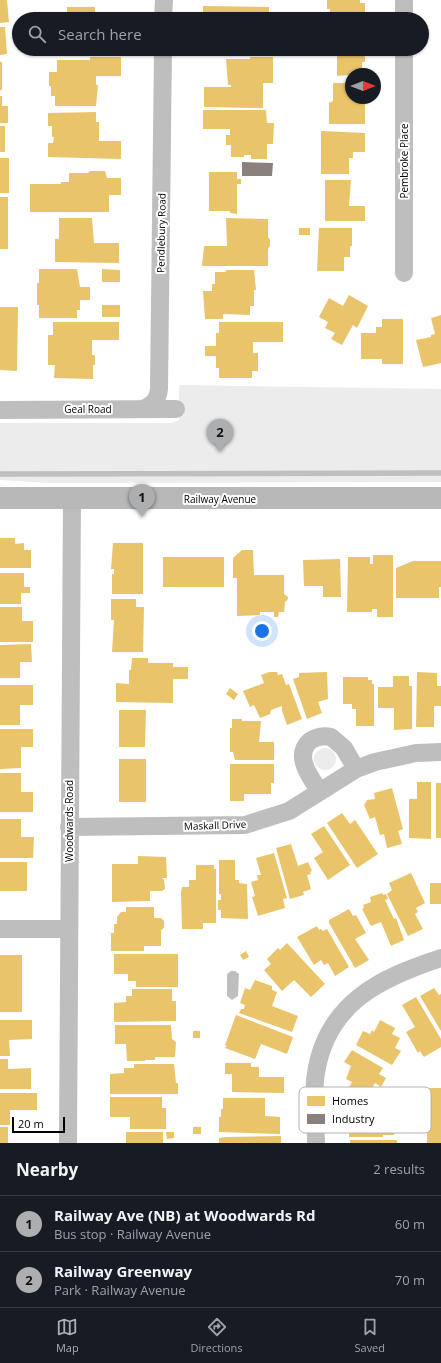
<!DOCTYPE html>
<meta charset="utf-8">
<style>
:root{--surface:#171b24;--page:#20242c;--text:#f1f3f6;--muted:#9ea1a6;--line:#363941;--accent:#adaeaf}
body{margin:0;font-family:"Open Sans",sans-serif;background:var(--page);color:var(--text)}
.compass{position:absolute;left:345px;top:68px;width:36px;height:36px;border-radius:50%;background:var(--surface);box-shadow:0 1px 3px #0004;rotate:90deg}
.scale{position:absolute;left:12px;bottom:10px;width:53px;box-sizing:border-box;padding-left:4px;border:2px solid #000;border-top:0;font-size:11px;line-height:14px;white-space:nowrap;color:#000;-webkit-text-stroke:3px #fff;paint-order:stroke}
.you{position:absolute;left:262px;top:631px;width:14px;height:14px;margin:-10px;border:3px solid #fff;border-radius:50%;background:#1a73e8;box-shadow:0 0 0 6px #1a73e833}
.badge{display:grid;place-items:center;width:26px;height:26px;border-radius:50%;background:var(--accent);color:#111;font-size:13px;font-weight:700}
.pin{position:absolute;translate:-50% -33px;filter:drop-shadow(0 1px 2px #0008)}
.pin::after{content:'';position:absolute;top:21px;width:14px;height:12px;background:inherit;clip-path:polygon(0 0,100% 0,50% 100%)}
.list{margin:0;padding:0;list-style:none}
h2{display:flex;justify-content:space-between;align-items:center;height:52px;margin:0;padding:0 16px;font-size:17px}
h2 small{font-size:13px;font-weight:400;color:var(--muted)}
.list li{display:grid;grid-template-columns:26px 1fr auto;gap:12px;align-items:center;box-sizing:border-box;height:56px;padding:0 16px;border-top:1px solid var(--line)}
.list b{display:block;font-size:15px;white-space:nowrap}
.list p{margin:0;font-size:13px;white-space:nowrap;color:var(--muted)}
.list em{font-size:13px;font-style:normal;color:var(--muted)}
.icon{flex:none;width:22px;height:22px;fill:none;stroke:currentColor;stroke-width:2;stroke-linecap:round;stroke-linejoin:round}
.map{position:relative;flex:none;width:441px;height:1143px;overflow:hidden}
.search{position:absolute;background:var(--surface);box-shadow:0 1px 3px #0004;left:12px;right:12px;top:12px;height:44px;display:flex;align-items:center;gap:10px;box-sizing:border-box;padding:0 14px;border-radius:22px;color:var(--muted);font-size:15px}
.sheet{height:164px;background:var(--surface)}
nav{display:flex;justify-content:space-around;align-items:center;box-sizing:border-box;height:56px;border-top:1px solid var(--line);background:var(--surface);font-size:11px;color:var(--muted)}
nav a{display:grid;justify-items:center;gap:2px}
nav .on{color:var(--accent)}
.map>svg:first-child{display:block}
</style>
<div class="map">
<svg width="441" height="1143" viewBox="0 0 441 1143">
<rect width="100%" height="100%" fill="#fff"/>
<path fill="#ececec" d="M179 385 441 389V482L49 483 0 480V423H171L179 420Z
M314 759a11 11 0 1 1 22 0a11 11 0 1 1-22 0Z"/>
<path fill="#bfbfbf" d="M231 971H235L239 974 238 996 232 1000 227 996V974Z"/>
<path fill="#e9c46a" d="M0 0H7L9 22 0 23Z
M327 0H360V3H365V19H330V9H327Z
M203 6 269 7V19H203Z
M67 7H95V19H67Z
M0 27H5L7 54 0 55Z
M54 49H121V54H95V51H55Z
M231 49H264V51H231Z
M337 49H365V62H362V74L337 76Z
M90 57H121V76H96V85H98L96 106H55V96H51V86H49V72H57V60H90Z
M250 57H273V83H263V108L204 107V87H231V85H228L226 59H250Z
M0 62H2V90H0Z
M333 83H351V98H365V124H329V103L333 101Z
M0 96H2V106H8V123H0Z
M203 110H266L267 123H274L273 144H267V159H251V155H244V157H231V145H226V135H230V129H203Z
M96 112V122H99V141H121V159L48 157V143H53L54 137H52V126H48V113Z
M0 126H5V152H0Z
M321 131 365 133V152H353V158H349V174H321Z
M0 158H9V193H0Z
M90 171H105L107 178H121V195H109V212H30V184H61V182H69V173H88Z
M209 172H237V179H241V184H237V214L230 213V211H209Z
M325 180H351L349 206H365V221H325Z
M0 197H8V249H0Z
M59 218H92L94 243H119V263L55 262V239H59Z
M226 218 268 219V237L270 240V246L268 249V266H202L204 246H227Z
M299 228H310V235H299Z
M319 228H352V246H350V257H344V271H317Z
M39 269H77L80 287H90V300H80V310H77V318H39V305H37V283H39Z
M102 269 120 270V282H102Z
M226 270H254L256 290H254V306H250V315L223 314V319H205L203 291H212V284H215V272H226Z
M349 295 368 306 357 328 353 325 342 345 331 339 335 333 325 328 328 322 319 317 329 298 343 306Z
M102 305H120V317H102Z
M0 307H18L17 371 0 370Z
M441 315V363L423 367 416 340 431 337V335L435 334 431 318Z
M382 319H403V364H382V359H361V333H376V327H382Z
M53 322H119V340H92V355H95V365H93V379L54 378 55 365H48V335H53Z
M219 322H283V342H253V353H258V371H252V378H219V368H216V356H205V346H216V333H219Z
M0 538H15V544L24 543V550H31V568H0Z
M113 543H143V594H112V574H114V569H111Z
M242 550H253L254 575H284V594L288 597V599L285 602 284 612H279L278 617H274V612H260V615L237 616V578H233V558Z
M373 555H393V617H377V609H372V612H347L348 557H370V564H373Z
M163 557H224V587H163Z
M340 559 341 597H323V586H304L303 560Z
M413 561H441V587H439V598H396V568Z
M0 573H24V587H30V593H21V604H0Z
M111 599H136V607H144L143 652H112L114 620H111Z
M0 607H22V621H33V642H0Z
M31 644 32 662H20V678H0V645Z
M132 658H148V663H173V667H188V679H173V703L116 702V683L129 684V670H131Z
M269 672H277L278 675 282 674 286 685 289 684 302 719 287 725 282 711V706L271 710 270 714 260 718 254 705 250 707 243 691 264 683 261 675Z
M327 672 328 699 318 702 322 713 307 719 293 679 299 677V673Z
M417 672 437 673V686H441V706H434V727H416Z
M393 676H409V686H412V729L394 730V708H378V687H393Z
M343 677H368V680H372V684H374V726H356V709H352V704H343Z
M0 685H33V705H20V725H0Z
M230 688 238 694 234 700 226 694Z
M119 710H146L145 747H119Z
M232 719H242V721H261L259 742H274V760H235L233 752H230V728H232Z
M0 729H33V747H21V768L0 769Z
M119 759H146V802H119Z
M230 764H274V783H271V794H244V801H230Z
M0 773H21V792H33V812H0Z
M417 782H431V839L409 838V799H417Z
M436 783H441V838H436Z
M392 788 403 829 398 831 402 844 387 848 384 834 380 835 375 817 370 819 364 805 367 800 375 799 374 793Z
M342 813 350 824 355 820 378 854 357 868 327 823Z
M0 819H21V837H34L33 858H0Z
M324 826 350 865 328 880 314 858 323 852 311 834Z
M291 844 298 866 308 862 312 871 310 872 311 874 307 875 311 889 303 892 304 895 290 899 276 848Z
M274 853 287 898 283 899 285 908 258 916 252 897 255 896 251 882 258 880 257 875H261L256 858Z
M138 856 166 857 167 878H162L164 880 165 889 162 891H150V901L112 902V864H138Z
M219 860H235V880H239V883L247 884 248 919 221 918V910H218V900H221V894H219Z
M0 862H27V891H0Z
M196 865H214V869H216V923H203V929H182L181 892 182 887H189V880H196Z
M411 873 425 903 416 908 418 912 415 914 423 929 408 936 387 894 392 890 389 883Z
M430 883H441V904H430Z
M382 893 383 895 386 894 388 899 385 900 394 919 396 918 404 940 391 946 381 922 371 926 362 909 364 908 363 905 371 902 370 897Z
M126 907H154V918H161L164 921V928L161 930V946H144V951H111V933H114V924H117V917L121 912H126Z
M349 909 353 916 356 915 366 933 355 939 369 960 355 968 329 923V920Z
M317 926 319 930 321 929 323 931 327 929 349 967 335 976 328 963 324 965 321 960 314 965 297 937Z
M287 943 325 984 311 997 294 980 282 991 264 970 271 964 267 959 278 948 280 950Z
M246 951 249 957 243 960 240 955Z
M114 954H178V987H136V981H128V974H114Z
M0 955H22V1012H0Z
M255 980 272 986V990L277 992 272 1006 298 1016 292 1032 239 1013 241 1009H244L245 1005 240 1003 245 988 250 990Z
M434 988 439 995 441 994V1031L420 996Z
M132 989H172V1001H176V1021L114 1022V1003L126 1002V996H132Z
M416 997 441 1039V1047L424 1057 420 1051 418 1053 406 1032 415 1027 402 1005Z
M236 1015 293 1037 287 1054 261 1044 255 1059 225 1048 227 1046 225 1045Z
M0 1020H32V1039L9 1040 10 1056H0Z
M380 1020 395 1028 392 1034 400 1038 395 1048 401 1051 392 1065 356 1045 363 1031 370 1034 372 1030 374 1032Z
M115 1025H171L172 1039 176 1042 175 1057H155V1060H145V1061H127L126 1044H115Z
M193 1031H200V1038H193Z
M352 1050 383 1068 379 1074 386 1078 381 1087 375 1083 369 1093 361 1088 358 1092 349 1087 352 1082 346 1079 351 1066 344 1062Z
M0 1059H8V1069L31 1068V1089H0Z
M225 1063H251V1067H259V1077H284V1093L232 1092V1074H225Z
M134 1064H174L176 1083H178V1094H110V1074L124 1073V1068H134Z
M428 1088H441V1143H427Z
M0 1093H37V1110H10V1125H0Z
M110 1097H162V1108H166V1129H130V1117H110Z
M356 1097H394V1135H383V1137H349V1118H357Z
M223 1098H265V1116L280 1117V1134L219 1132V1117H221V1109H223Z
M0 1127H8V1143H0Z
M193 1127H201V1134H193Z
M126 1132H163V1143H126Z
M166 1132H174V1138L167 1139Z
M281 1136V1143H219V1138L225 1137Z
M350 1140H397V1143H350Z"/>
<path fill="#8a817c" d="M242 162 273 163 272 176H242Z"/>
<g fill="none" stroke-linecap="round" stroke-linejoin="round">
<path stroke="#bfbfbf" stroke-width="5.5" d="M0 474 441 473"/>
<path stroke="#bebebe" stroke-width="18" d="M404 0V19
M163 19 164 0
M404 49V273
M143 409C153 405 158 400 159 389L163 49
M0 410 176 409
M320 792C311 778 293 756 310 741 317 736 323 735 331 737L344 748 356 769
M69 827 245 825 289 811 356 769 375 762 416 753 441 752
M0 929H68
M68 1143 72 499
M316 1143C316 1120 312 1095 316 1073 327 1003 380 978 441 958"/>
<path stroke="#b8b8b8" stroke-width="22" d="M0 498H441"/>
</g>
<g text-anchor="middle" stroke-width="4" stroke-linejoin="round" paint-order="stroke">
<g font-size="10" fill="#000" stroke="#fff">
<text transform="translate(404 161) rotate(-90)" y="4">Pembroke Place</text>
<text transform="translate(161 233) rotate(-89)" y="4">Pendlebury Road</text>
<text x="88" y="413">Geal Road</text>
<text x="220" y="503">Railway Avenue</text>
<text transform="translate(69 821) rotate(-90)" y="4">Woodwards Road</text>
<text transform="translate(215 825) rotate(-2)" y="4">Maskall Drive</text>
</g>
</g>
<rect x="299" y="1087" width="132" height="46" rx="6" fill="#fff" stroke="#b2b2b2" stroke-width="1"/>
<rect x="307" y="1096" width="18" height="10" fill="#e9c46a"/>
<rect x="307" y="1114" width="18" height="10" fill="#8a817c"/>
<g font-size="11" fill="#000">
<text x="332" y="1105">Homes</text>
<text x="332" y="1123">Industry</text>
</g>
</svg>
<svg class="compass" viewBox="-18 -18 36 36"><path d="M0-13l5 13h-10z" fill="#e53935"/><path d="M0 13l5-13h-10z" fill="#9ea1a6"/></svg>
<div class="scale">20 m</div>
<div class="you"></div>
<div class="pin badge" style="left:142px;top:517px">1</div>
<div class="pin badge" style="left:220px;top:452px">2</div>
<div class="search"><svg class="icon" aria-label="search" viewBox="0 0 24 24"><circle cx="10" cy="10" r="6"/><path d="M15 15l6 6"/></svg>Search here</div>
</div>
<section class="sheet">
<h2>Nearby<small>2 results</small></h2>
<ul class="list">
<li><span class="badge">1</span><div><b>Railway Ave (NB) at Woodwards Rd</b><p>Bus stop · Railway Avenue</p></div><em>60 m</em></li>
<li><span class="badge">2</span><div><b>Railway Greenway</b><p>Park · Railway Avenue</p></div><em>70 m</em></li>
</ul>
</section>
<nav>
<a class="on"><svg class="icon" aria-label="map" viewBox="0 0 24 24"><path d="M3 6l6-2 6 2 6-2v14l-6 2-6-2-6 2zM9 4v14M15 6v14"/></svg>Map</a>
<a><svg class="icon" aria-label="directions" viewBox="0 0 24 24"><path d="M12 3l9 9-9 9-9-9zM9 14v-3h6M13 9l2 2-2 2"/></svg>Directions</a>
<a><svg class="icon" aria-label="saved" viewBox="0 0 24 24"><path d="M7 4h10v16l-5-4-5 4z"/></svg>Saved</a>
</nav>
